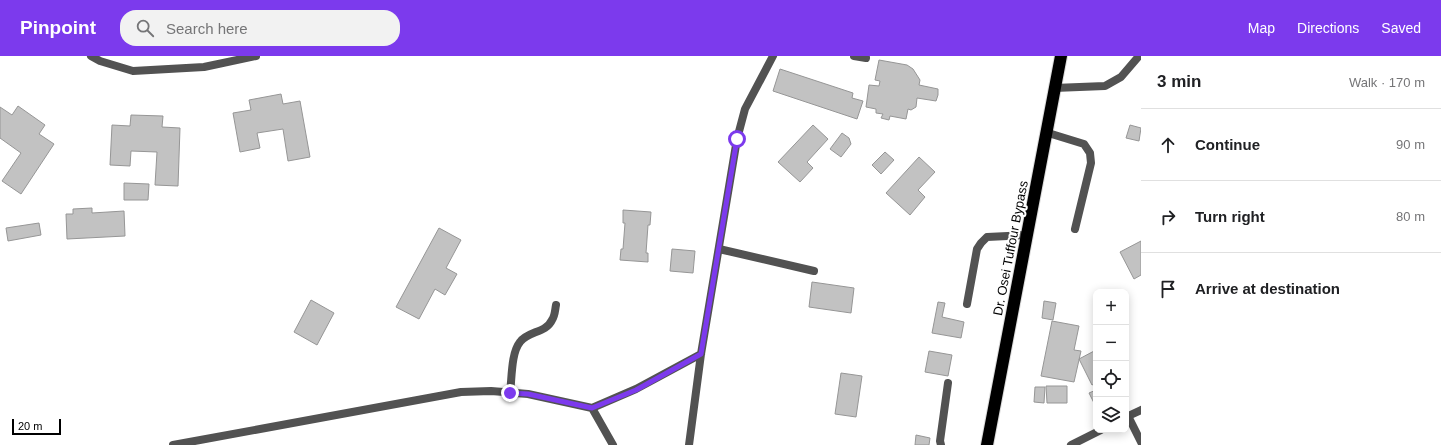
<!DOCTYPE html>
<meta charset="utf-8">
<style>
:root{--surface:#fff;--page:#f2f2f2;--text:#202124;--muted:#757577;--line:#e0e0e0;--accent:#7c3aed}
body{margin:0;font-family:Helvetica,sans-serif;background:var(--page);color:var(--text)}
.controls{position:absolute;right:12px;bottom:12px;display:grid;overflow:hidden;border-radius:8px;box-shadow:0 2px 10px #0003}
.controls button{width:36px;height:36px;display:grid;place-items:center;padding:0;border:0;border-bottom:1px solid var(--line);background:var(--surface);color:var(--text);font:20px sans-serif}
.scale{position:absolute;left:12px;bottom:10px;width:49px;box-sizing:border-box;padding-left:4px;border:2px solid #000;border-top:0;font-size:11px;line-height:14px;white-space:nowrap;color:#000;-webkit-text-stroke:3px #fff;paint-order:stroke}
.stop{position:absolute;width:12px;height:12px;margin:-9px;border:3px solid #7c3aed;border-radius:50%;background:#fff}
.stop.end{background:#7c3aed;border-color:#fff;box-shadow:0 1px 4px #0008}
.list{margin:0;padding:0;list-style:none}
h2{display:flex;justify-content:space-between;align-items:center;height:52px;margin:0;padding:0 16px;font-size:17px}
h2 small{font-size:13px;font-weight:400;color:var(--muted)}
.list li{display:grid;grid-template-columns:26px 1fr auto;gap:12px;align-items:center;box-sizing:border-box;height:72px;padding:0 16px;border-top:1px solid var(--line)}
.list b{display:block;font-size:15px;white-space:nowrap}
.list em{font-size:13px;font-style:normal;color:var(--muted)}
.icon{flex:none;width:22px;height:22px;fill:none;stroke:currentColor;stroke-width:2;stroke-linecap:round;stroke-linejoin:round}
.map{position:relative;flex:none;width:1141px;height:389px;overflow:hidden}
header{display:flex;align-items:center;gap:24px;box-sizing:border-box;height:56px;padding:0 20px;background:var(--accent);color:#fff}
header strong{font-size:19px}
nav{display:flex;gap:22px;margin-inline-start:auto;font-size:14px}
.search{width:280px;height:36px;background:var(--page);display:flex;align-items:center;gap:10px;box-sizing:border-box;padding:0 14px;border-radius:16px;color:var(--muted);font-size:15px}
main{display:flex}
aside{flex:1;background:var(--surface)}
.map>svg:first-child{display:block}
</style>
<header>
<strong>Pinpoint</strong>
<div class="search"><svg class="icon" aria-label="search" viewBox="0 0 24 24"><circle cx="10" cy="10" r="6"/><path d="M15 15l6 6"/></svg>Search here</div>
<nav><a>Map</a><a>Directions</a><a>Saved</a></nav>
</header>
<main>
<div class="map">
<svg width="1141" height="389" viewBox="0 0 1141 389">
<rect width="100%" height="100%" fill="#fff"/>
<path fill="#c2c2c2" stroke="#969696" d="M879 4 907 9 913 13 920 24 919 29 938 33V39L936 45 917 42 916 51 911 54 908 53 906 63 890 60 889 64 881 62 883 58 876 57V53L866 51 869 29 879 30 880 25 875 24Z
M780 13 853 37 852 42 863 45 857 63 773 35Z
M281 38 283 48 300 45 310 101 288 105 283 73 257 77 260 92 240 96 233 57 251 54 249 44Z
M18 50 45 69 39 78 54 88 21 138 2 125 21 97 0 82V51L12 59Z
M131 59 163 60 162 71 180 72 178 130 155 129 157 96 131 95 130 110 110 109 112 69 130 70Z
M813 69 828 83 807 106 813 112 800 126 778 106Z
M1130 69 1141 72 1139 85 1126 82Z
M842 77 849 82 851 88 841 101 830 93Z
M885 96 894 104 881 118 872 109Z
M919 101 935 116 918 134 925 141 910 159 886 137Z
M124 127 149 128 148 144H124Z
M92 152V157L124 155 125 180 67 183 66 158H73V153Z
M623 154 651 156 650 169H648L646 197H648V206L620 204 621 193H623L625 167H623Z
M39 167 41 179 8 185 6 172Z
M439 172 461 184 446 212 457 218 445 239 435 233 419 263 396 251Z
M1141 185V219L1134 223 1120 196Z
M672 193 695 195 693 217 670 215Z
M812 226 854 232 851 257 809 251Z
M311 244 334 257 317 289 294 276Z
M1044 245 1056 247 1053 264 1042 262Z
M938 246 945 247 942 261 964 266 961 282 932 277Z
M1052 265 1079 270 1074 294 1081 295 1074 326 1041 320Z
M1096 294V327L1092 329 1079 303Z
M929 295 952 299 948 320 925 316Z
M841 317 862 320 856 361 835 358Z
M1046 330H1067V347H1047Z
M1035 331H1045L1044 347 1034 346Z
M1096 334V349H1095L1089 337Z
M916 379 930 382 929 389H915Z"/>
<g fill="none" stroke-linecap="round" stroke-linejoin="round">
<g stroke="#dbdbdb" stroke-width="14">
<path id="highway" d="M987 389 1061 0"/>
</g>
<path stroke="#525252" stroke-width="8" d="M854 0 866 2
M1054 32 1105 30 1121 21 1139 0
M1045 76 1084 88 1090 97 1091 107 1075 173
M719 193 814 215
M967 248 977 193 981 187 987 181 1026 179
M1128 360 1141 386
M941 389 940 385 948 327"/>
<path stroke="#525252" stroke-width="8" d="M91 0 100 5 133 15 204 11 256 0
M510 337C512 322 511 297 520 286 528 275 546 277 552 264 555 260 555 254 556 249
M592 352 613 389
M1126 361 1141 354
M173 389 461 336 491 335 528 338 592 352 636 333 701 298
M689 389 701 298 737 83 745 53 773 0
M1071 389 1101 374"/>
<use href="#highway" stroke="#000" stroke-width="12"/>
</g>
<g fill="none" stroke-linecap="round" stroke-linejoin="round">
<path stroke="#7c3aed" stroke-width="5" d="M510 337 528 338 592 352 636 334 701 298 737 83"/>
</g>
<g text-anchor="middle" stroke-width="4" stroke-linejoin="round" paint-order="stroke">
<g font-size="13" fill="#000" stroke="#fff">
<text transform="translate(1010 192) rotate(-79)" y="5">Dr. Osei Tuffour Bypass</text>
</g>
</g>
</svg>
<div class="controls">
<button>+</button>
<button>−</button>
<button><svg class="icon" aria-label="locate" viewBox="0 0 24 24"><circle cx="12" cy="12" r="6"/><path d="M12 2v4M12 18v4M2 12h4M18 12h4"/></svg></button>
<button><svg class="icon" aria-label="layers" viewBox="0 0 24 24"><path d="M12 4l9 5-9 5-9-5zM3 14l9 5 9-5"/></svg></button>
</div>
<div class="scale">20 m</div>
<div class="stop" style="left:737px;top:83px"></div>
<div class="stop end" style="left:510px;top:337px"></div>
</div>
<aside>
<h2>3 min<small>Walk · 170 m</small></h2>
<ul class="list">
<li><svg class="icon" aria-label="ahead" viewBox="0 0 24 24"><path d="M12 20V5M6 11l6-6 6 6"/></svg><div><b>Continue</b></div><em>90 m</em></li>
<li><svg class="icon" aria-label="right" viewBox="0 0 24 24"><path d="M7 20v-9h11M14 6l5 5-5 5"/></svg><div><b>Turn right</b></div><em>80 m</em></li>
<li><svg class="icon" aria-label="arrive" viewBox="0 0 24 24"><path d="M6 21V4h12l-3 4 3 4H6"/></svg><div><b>Arrive at destination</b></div></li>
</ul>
</aside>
</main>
